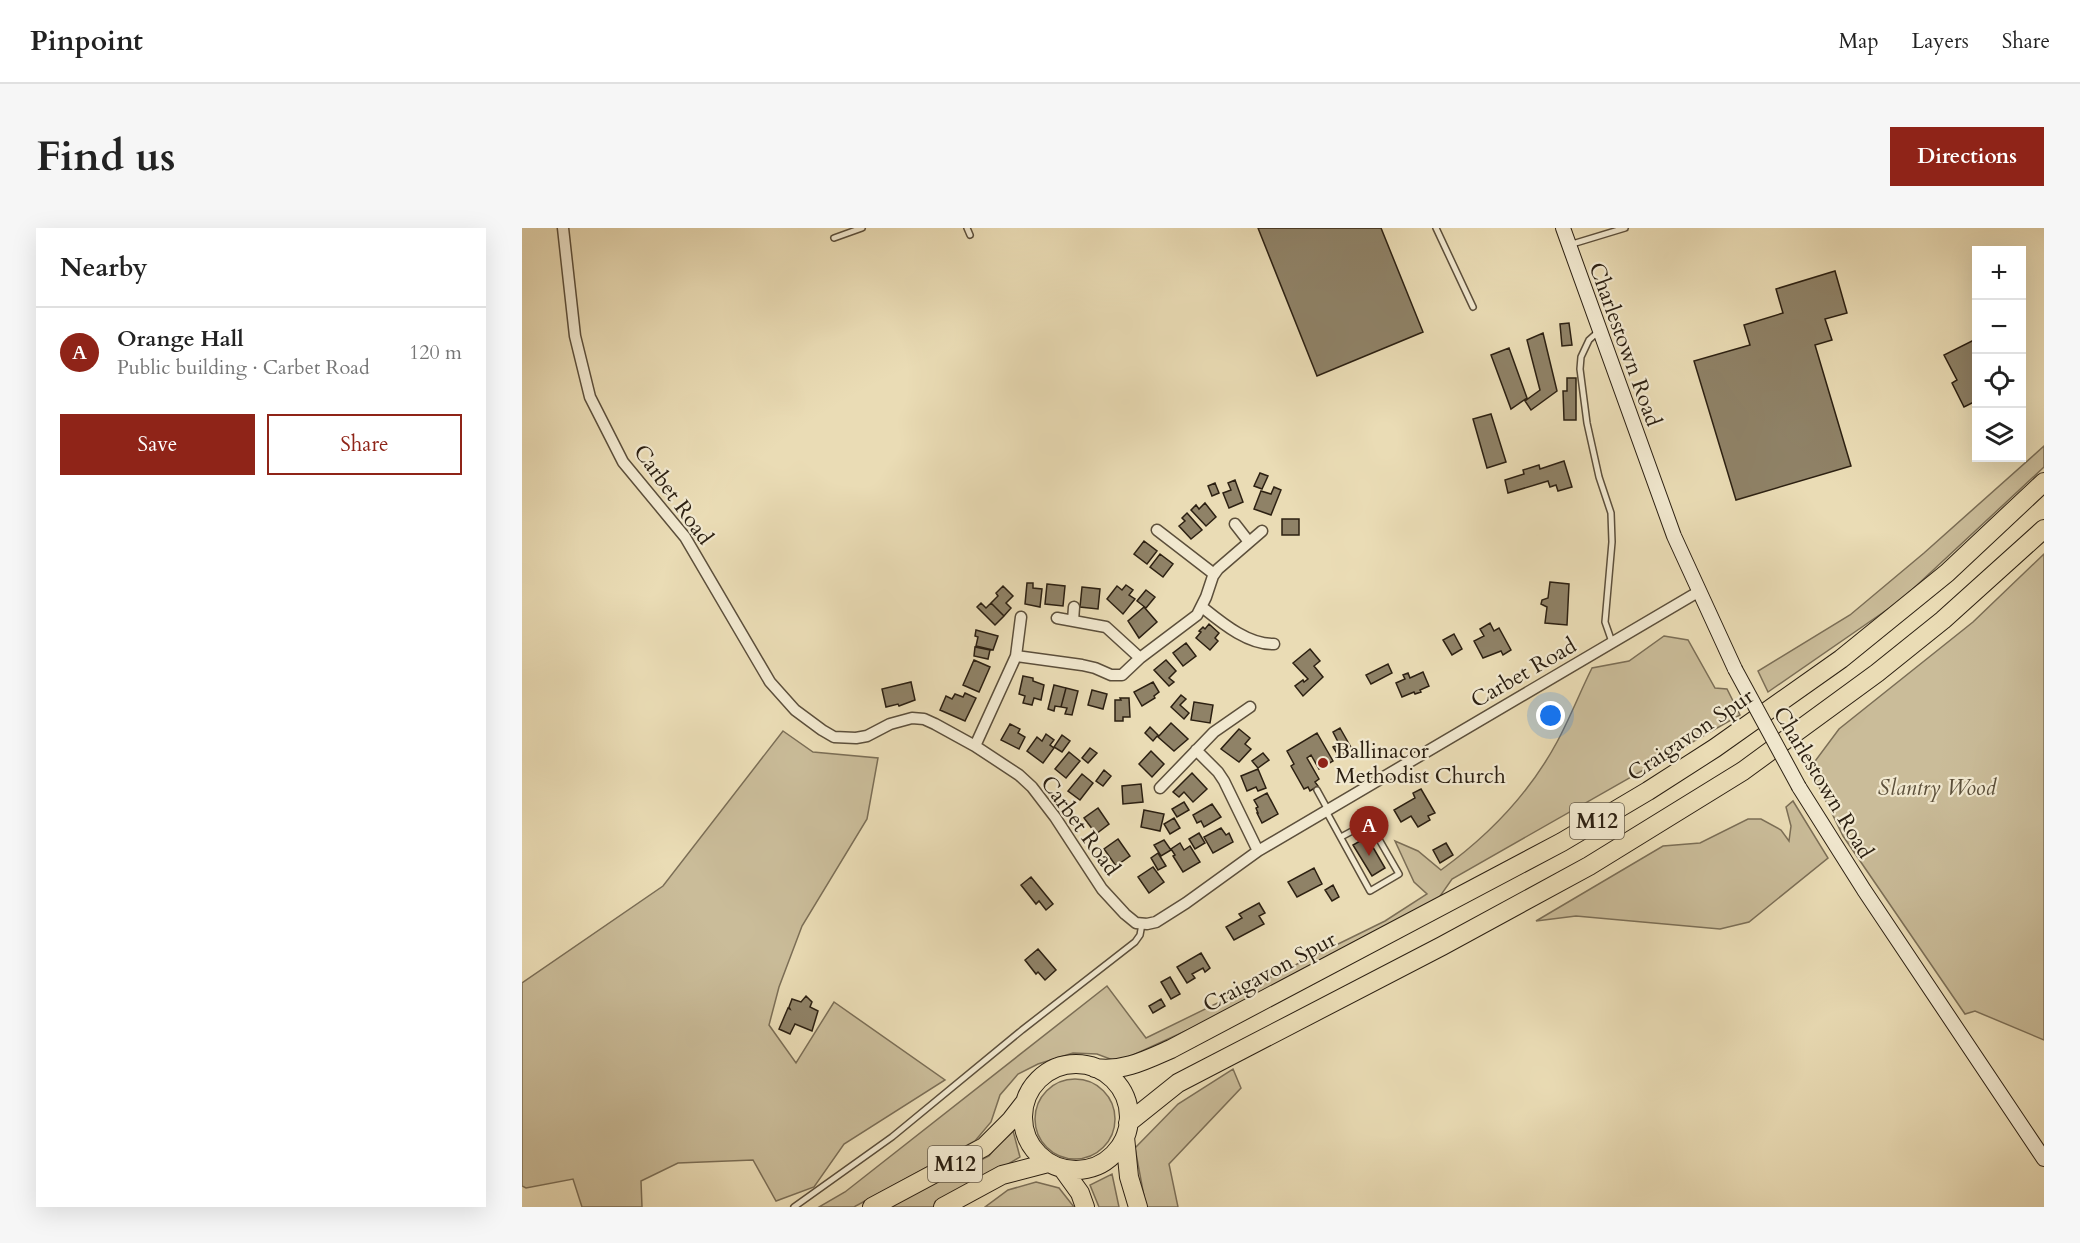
<!DOCTYPE html>
<meta charset="utf-8">
<style>
:root{--surface:#fff;--page:#f6f6f6;--text:#222;--muted:#767676;--line:#e0e0e0;--accent:#8f2418}
body{margin:0;font-family:Cardo,serif;background:var(--page);color:var(--text)}
.controls{position:absolute;right:18px;top:18px;display:grid;overflow:hidden;border-radius:0px;box-shadow:0 6px 24px #0002}
.controls button{width:54px;height:54px;display:grid;place-items:center;padding:0;border:0;border-bottom:2px solid var(--line);background:var(--surface);color:var(--text);font:30px sans-serif}
.you{position:absolute;left:1029px;top:488px;width:21px;height:21px;margin:-15px;border:4px solid #fff;border-radius:50%;background:#1a73e8;box-shadow:0 0 0 9px #1a73e833}
.badge{display:grid;place-items:center;width:39px;height:39px;border-radius:50%;background:var(--accent);color:#fff;font-size:20px;font-weight:700}
.pin{position:absolute;translate:-50% -50px;filter:drop-shadow(0 2px 3px #0008)}
.pin::after{content:'';position:absolute;top:32px;width:21px;height:18px;background:inherit;clip-path:polygon(0 0,100% 0,50% 100%)}
.list{margin:0;padding:0;list-style:none}
h2{display:flex;justify-content:space-between;align-items:center;height:78px;margin:0;padding:0 24px;font-size:26px}
h2 small{font-size:20px;font-weight:400;color:var(--muted)}
.list li{display:grid;grid-template-columns:39px 1fr auto;gap:18px;align-items:center;box-sizing:border-box;height:90px;padding:0 24px;border-top:2px solid var(--line)}
.list b{display:block;font-size:22px;white-space:nowrap}
.list p{margin:0;font-size:20px;white-space:nowrap;color:var(--muted)}
.list em{font-size:20px;font-style:normal;color:var(--muted)}
.actions{display:flex;gap:12px;padding:18px 24px}
.actions a{flex:1;padding:14px 0;border:2px solid var(--accent);border-radius:0px;text-align:center;font-size:21px;color:var(--accent)}
.actions .main{background:var(--accent);color:#fff}
.icon{flex:none;width:33px;height:33px;fill:none;stroke:currentColor;stroke-width:2;stroke-linecap:round;stroke-linejoin:round}
.map{position:relative;flex:none;width:1522px;height:979px;overflow:hidden;border-radius:0px}
header{display:flex;align-items:center;gap:36px;box-sizing:border-box;height:84px;padding:0 30px;background:var(--surface);border-bottom:2px solid var(--line)}
header strong{font-size:28px}
nav{display:flex;gap:33px;margin-inline-start:auto;font-size:21px}
.intro{display:flex;align-items:center;justify-content:space-between;box-sizing:border-box;height:144px;padding:0 36px}
h1{margin:0;font-size:42px}
.button{padding:15px 27px;border-radius:0px;background:var(--accent);color:#fff;font-size:21px;font-weight:700}
main{display:flex;gap:36px;padding:0 36px}
aside{flex:1;background:var(--surface);border-radius:0px;box-shadow:0 6px 24px #0002}
.map>svg:first-child{display:block}
</style>
<header>
<strong>Pinpoint</strong>
<nav><a>Map</a><a>Layers</a><a>Share</a></nav>
</header>
<div class="intro"><h1>Find us</h1><a class="button">Directions</a></div>
<main>
<aside>
<h2>Nearby<small></small></h2>
<ul class="list">
<li><span class="badge">A</span><div><b>Orange Hall</b><p>Public building · Carbet Road</p></div><em>120 m</em></li>
</ul>
<div class="actions"><a class="main">Save</a><a>Share</a></div>
</aside>
<div class="map">
<svg width="1522" height="979" viewBox="0 0 1522 979">
<rect width="100%" height="100%" fill="#eadcb5"/>
<filter id="stains"><feTurbulence type="fractalNoise" baseFrequency=".00333" numOctaves="4"/><feColorMatrix values="0 0 0 0 .2 0 0 0 0 .09 0 0 0 0 .02 0 0 0 .5 -.17"/></filter>
<radialGradient id="worn" r=".72"><stop offset=".6" stop-color="#630" stop-opacity="0"/><stop offset="1" stop-color="#630" stop-opacity=".3"/></radialGradient>
<path fill="#cabc99" stroke="#7b6e56" stroke-width="1.5" d="M1522 218V239L1379 372 1246 464 1236 443 1328 387 1402 325Z
M1522 326V812L1453 783 1443 786 1321 608 1288 540 1317 501 1451 394Z
M1142 408 1166 412 1193 460 1205 461 1218 487 930 651 914 674 681 795 596 834 575 826 551 825 516 836 496 846 478 867 469 894 453 913 332 979H297L323 964 585 758 624 810 863 693 905 666 892 654 873 613 896 623 919 642C966 608 1007 566 1035 514 1048 490 1058 464 1070 440L1107 433Z
M261 503 291 524 356 530 345 591 280 698 257 759 247 797 274 835 312 774 423 852 322 916 292 959 254 973 231 932 156 935 119 953 120 979H60L51 951 4 960 0 958V755L141 658Z
M1271 573 1306 630 1227 694 1198 701 1054 688 1014 693 1141 618 1178 615 1226 591H1239L1259 602 1267 613 1269 598 1264 579Z
M711 841 719 860 647 936 656 979H624L613 920 656 876Z
M513 891a40 40 0 1 1 80 0a40 40 0 1 1-80 0Z
M490 899 498 929 414 979H367L467 928Z
M590 946 597 979H577L568 957Z
M514 954 537 960 552 979H463L486 962Z"/>
<path fill="#8f8267" stroke="#2c2012" stroke-width="1.5" d="M736 0H859L901 104 795 148Z
M1313 43 1325 85 1303 91 1310 112 1293 117 1329 238 1214 272 1172 133 1228 117 1222 97 1261 85 1254 61Z
M1047 95 1050 117 1040 118 1038 96Z
M1021 105 1035 163 1009 182 1003 173 1018 162 1005 112Z
M1454 111V173L1442 179 1430 155 1435 152 1422 127Z
M987 120 1005 170 989 181 969 127Z
M1045 150H1054V192H1042L1041 163H1045Z
M969 186 984 234 965 240 951 191Z
M1042 233 1050 259 1036 263 1034 257 1028 259 1026 253 986 265 983 252 1002 246 1001 242 1017 237 1018 241Z
M738 245 746 248 740 261 732 258Z
M713 252 721 274 707 280 701 265 709 262 706 255Z
M693 255 697 265 690 268 686 258Z
M752 259 759 262 749 287 732 281 739 263 749 266Z
M683 275 694 289 684 298 669 282 674 277 677 281Z
M665 285 680 302 669 311 657 298 663 293 660 290Z
M760 291H777V307H760Z
M622 313 635 323 625 336 612 326Z
M638 326 651 336 641 349 628 339Z
M1028 354 1047 356 1045 397 1023 395 1025 379 1019 376 1020 372 1026 370Z
M505 355H511V360L520 361 518 379 503 376Z
M525 356 543 358 541 378 523 376Z
M604 357 611 362 607 367 613 371 601 386 585 371 595 358 600 362Z
M481 358 491 368 484 375 489 380 482 388 469 375 476 368 474 365Z
M560 359 578 361 576 381 558 379Z
M624 362 633 369 624 380 615 373Z
M459 375 464 380 469 375 482 388 473 397 455 379Z
M622 379 635 394 617 410 606 393Z
M968 395 972 403 977 400 989 422 981 427 979 423 961 430 952 413 962 408 958 401Z
M687 396 697 405 693 410 696 413 688 422 674 410 679 404 677 403 681 399 683 401Z
M454 402 476 408 471 422 454 418 456 409 453 408Z
M932 406 940 421 930 427 921 412Z
M664 415 674 428 661 438 651 425Z
M453 419 468 422 466 431 452 428Z
M788 421 798 433 792 438 801 449 781 468 773 458 781 452 782 454 786 451 771 435Z
M452 432 468 439 457 464 441 457Z
M644 432 654 443 647 450 652 454 647 458 632 442Z
M866 436 870 445 849 456 844 447Z
M901 444 907 458 898 462 899 464 893 466 892 464 880 469 874 455 883 451 881 447 886 445 888 450Z
M501 448 511 450V453L522 457 519 472 512 470 510 477 501 475 503 468 497 466Z
M389 454 393 472 377 478 376 476 364 479 360 461Z
M631 454 637 464 632 468 633 470 620 478 612 464Z
M532 457 544 460 539 479 533 478 532 483 526 481Z
M544 460 556 463 550 487 543 486 545 480 539 479Z
M570 462 585 466 581 481 566 477Z
M443 465 454 470 443 493 418 482 424 468 430 471 433 466 441 469Z
M659 467 664 471 658 477 667 485 662 491 649 479Z
M598 470H607L608 489H601V493H593V472H599Z
M672 474 691 477 688 495 669 492Z
M649 495 666 511 652 523 636 509Z
M488 496 498 501 496 505 503 509 497 521 479 512Z
M628 499 636 507 631 513 623 505Z
M818 500 831 523 818 530 811 519 817 516 811 504Z
M717 501 728 510 723 516 729 521 717 534 699 521Z
M795 505 811 533 797 541 789 527 785 530 797 551 793 554 796 558 788 563 786 559 782 561 769 538 772 536 765 523Z
M524 506 532 512 528 517 532 520 521 535 505 523 515 509 520 513Z
M540 507 548 513 540 524 532 519Z
M568 520 575 525 566 535 560 530Z
M629 523 642 536 630 549 617 536Z
M547 524 558 533 544 550 533 541Z
M741 525 747 532 736 540 730 533Z
M736 541 744 560 736 563 734 559 725 563 719 548Z
M582 542 589 548 581 558 574 553Z
M670 545 685 561 671 574 662 564 657 569 651 564Z
M560 546 571 555 558 572 546 563Z
M619 556 621 574 601 576 600 558Z
M899 561 913 585 906 588 908 592 896 599 889 588 879 594 872 582 893 570 891 565Z
M745 565 756 586 740 595 735 585H736L734 580 736 579 732 572Z
M662 574 667 582 655 589 650 581Z
M690 576 699 589 682 599 679 593 675 595 671 587Z
M576 580 587 596 574 606 562 590Z
M622 582 642 586 638 603 619 599Z
M652 590 658 600 648 606 642 596Z
M699 600 704 607 707 605 711 614 691 625 682 609Z
M677 605 683 615 673 621 667 611Z
M845 609 863 640 850 648 831 617Z
M596 611 608 628 594 638 582 621Z
M642 612 649 622 639 628 632 617Z
M658 615 662 622 668 618 678 634 661 644 651 628 653 627 649 621Z
M924 615 931 627 918 635 911 622Z
M636 625 644 638 636 642 629 630Z
M631 639 642 654 627 665 616 649Z
M792 640 800 656 775 669 766 654Z
M509 649 531 676 524 682 517 673 514 676 499 657Z
M811 657 817 669 810 673 803 662Z
M737 675 743 685 737 688 742 696 712 712 704 699 720 690 717 686Z
M516 721 534 742 523 752 516 744 514 746 503 732Z
M679 725 688 740 683 744 681 740 670 746 673 750 665 755 655 739Z
M648 749 658 766 649 771 639 754Z
M284 768 290 774 288 779 296 783 290 803 273 796 268 806 257 801 266 780 268 781 267 779 270 771 279 774Z
M639 771 643 778 631 785 627 778Z"/>
<g fill="none" stroke-linecap="round" stroke-linejoin="round">
<g stroke="#5c4f3b" stroke-width="8">
<path id="service" d="M445 0 448 7
M914 0 951 79
M312 10 340 0
M1047 17 1103 0
M1077 103 1067 112 1059 129 1058 141 1065 195 1077 249 1089 285 1090 314 1083 394 1090 414
M795 562 806 582
M804 583 848 663 877 646 847 594 819 609
M272 979 370 909 500 802 613 714 618 707 620 696"/>
</g>
<g stroke="#5c4f3b" stroke-width="13">
<path id="minor" d="M41 0 53 108 68 169 101 234 163 309 248 454 273 482 300 502 312 509 334 510 345 508 368 496 390 490 402 491 413 496 453 518 497 547 510 559 533 589 580 661 603 686 614 695 625 696 634 694 664 675 736 623 1176 364
M713 296 727 314
M635 302 692 346
M680 379C700 395 726 417 752 416
M535 390 584 399 618 430
M551 393 552 379
M494 428 499 389
M453 518 494 428 560 437 573 440 589 447H600L618 430 675 387 684 369 691 348 696 341 740 303
M674 522 696 544 702 553 736 623
M638 560 692 504 728 479"/>
</g>
<g stroke="#2c2012" stroke-width="16">
<path id="secondary" d="M1041 0 1152 308 1213 441
M1277 559 1342 662 1522 931"/>
</g>
<g stroke="#2c2012" stroke-width="20">
<path id="motorway" d="M501 889a53 53 0 1 1 106 0a53 53 0 1 1-106 0Z
M573 840C601 844 624 832 649 821L1040 614 1126 563 1193 520 1319 431 1425 345 1522 254
M606 895 656 855 920 718 1067 638 1221 543 1355 445 1421 392 1522 301
M603 909 607 949 616 979
M540 940 558 965 563 979
M350 979 462 919 489 892 503 874
M421 979 480 947 526 935"/>
</g>
<use href="#service" stroke="#f1e8cf" stroke-width="5"/>
<use href="#minor" stroke="#f1e8cf" stroke-width="10"/>
<use href="#secondary" stroke="#f1e8cf" stroke-width="14"/>
<use href="#motorway" stroke="#eadcb5" stroke-width="18"/>
<g stroke="#2c2012" stroke-width="16" stroke-linecap="butt">
<path id="secondary-bridge" d="M1213 441 1277 559"/>
</g>
<use href="#secondary-bridge" stroke="#f1e8cf" stroke-width="14"/>
</g>
<circle fill="#8f2418" stroke="#f1e8cf" stroke-width="2" cx="801" cy="535" r="6"/>
<g text-anchor="middle" stroke-width="4.5" stroke-linejoin="round" paint-order="stroke">
<g fill="#f1e8cf" stroke="#675c4b" stroke-width="1.5">
<rect x="1048" y="575" width="54" height="36" rx="4.5"/>
<rect x="406" y="918" width="54" height="36" rx="4.5"/>
</g>
<g font-size="21" font-weight="bold" fill="#2c2012">
<text x="1075" y="600">M12</text>
<text x="433" y="943">M12</text>
</g>
<g font-size="22" fill="#2c2012" stroke="#f1e8cf">
<text transform="translate(1104 116) rotate(70)" y="8">Charlestown Road</text>
<text transform="translate(152 266) rotate(54)" y="8">Carbet Road</text>
<text transform="translate(1001 444) rotate(-30)" y="8">Carbet Road</text>
<text transform="translate(1168 506) rotate(-34)" y="8">Craigavon Spur</text>
<text transform="translate(1302 554) rotate(59)" y="8">Charlestown Road</text>
<text transform="translate(559 597) rotate(54)" y="8">Carbet Road</text>
<text transform="translate(747 743) rotate(-28)" y="8">Craigavon Spur</text>
</g>
<g font-size="22" fill="#2c2012" stroke="#f1e8cf" text-anchor="start">
<text x="813" y="530">Ballinacor<tspan x="813" dy="25">Methodist Church</tspan></text>
</g>
<g font-size="22" font-style="italic" fill="#5b4f3a" stroke="#f1e8cf">
<text x="1415" y="567">Slantry Wood</text>
</g>
</g>
<rect width="100%" height="100%" filter="url(#stains)"/>
<rect width="100%" height="100%" fill="url(#worn)"/>
</svg>
<div class="controls">
<button>+</button>
<button>−</button>
<button><svg class="icon" aria-label="locate" viewBox="0 0 24 24"><circle cx="12" cy="12" r="6"/><path d="M12 2v4M12 18v4M2 12h4M18 12h4"/></svg></button>
<button><svg class="icon" aria-label="layers" viewBox="0 0 24 24"><path d="M12 4l9 5-9 5-9-5zM3 14l9 5 9-5"/></svg></button>
</div>
<div class="you"></div>
<div class="pin badge" style="left:847px;top:628px">A</div>
</div>
</main>
